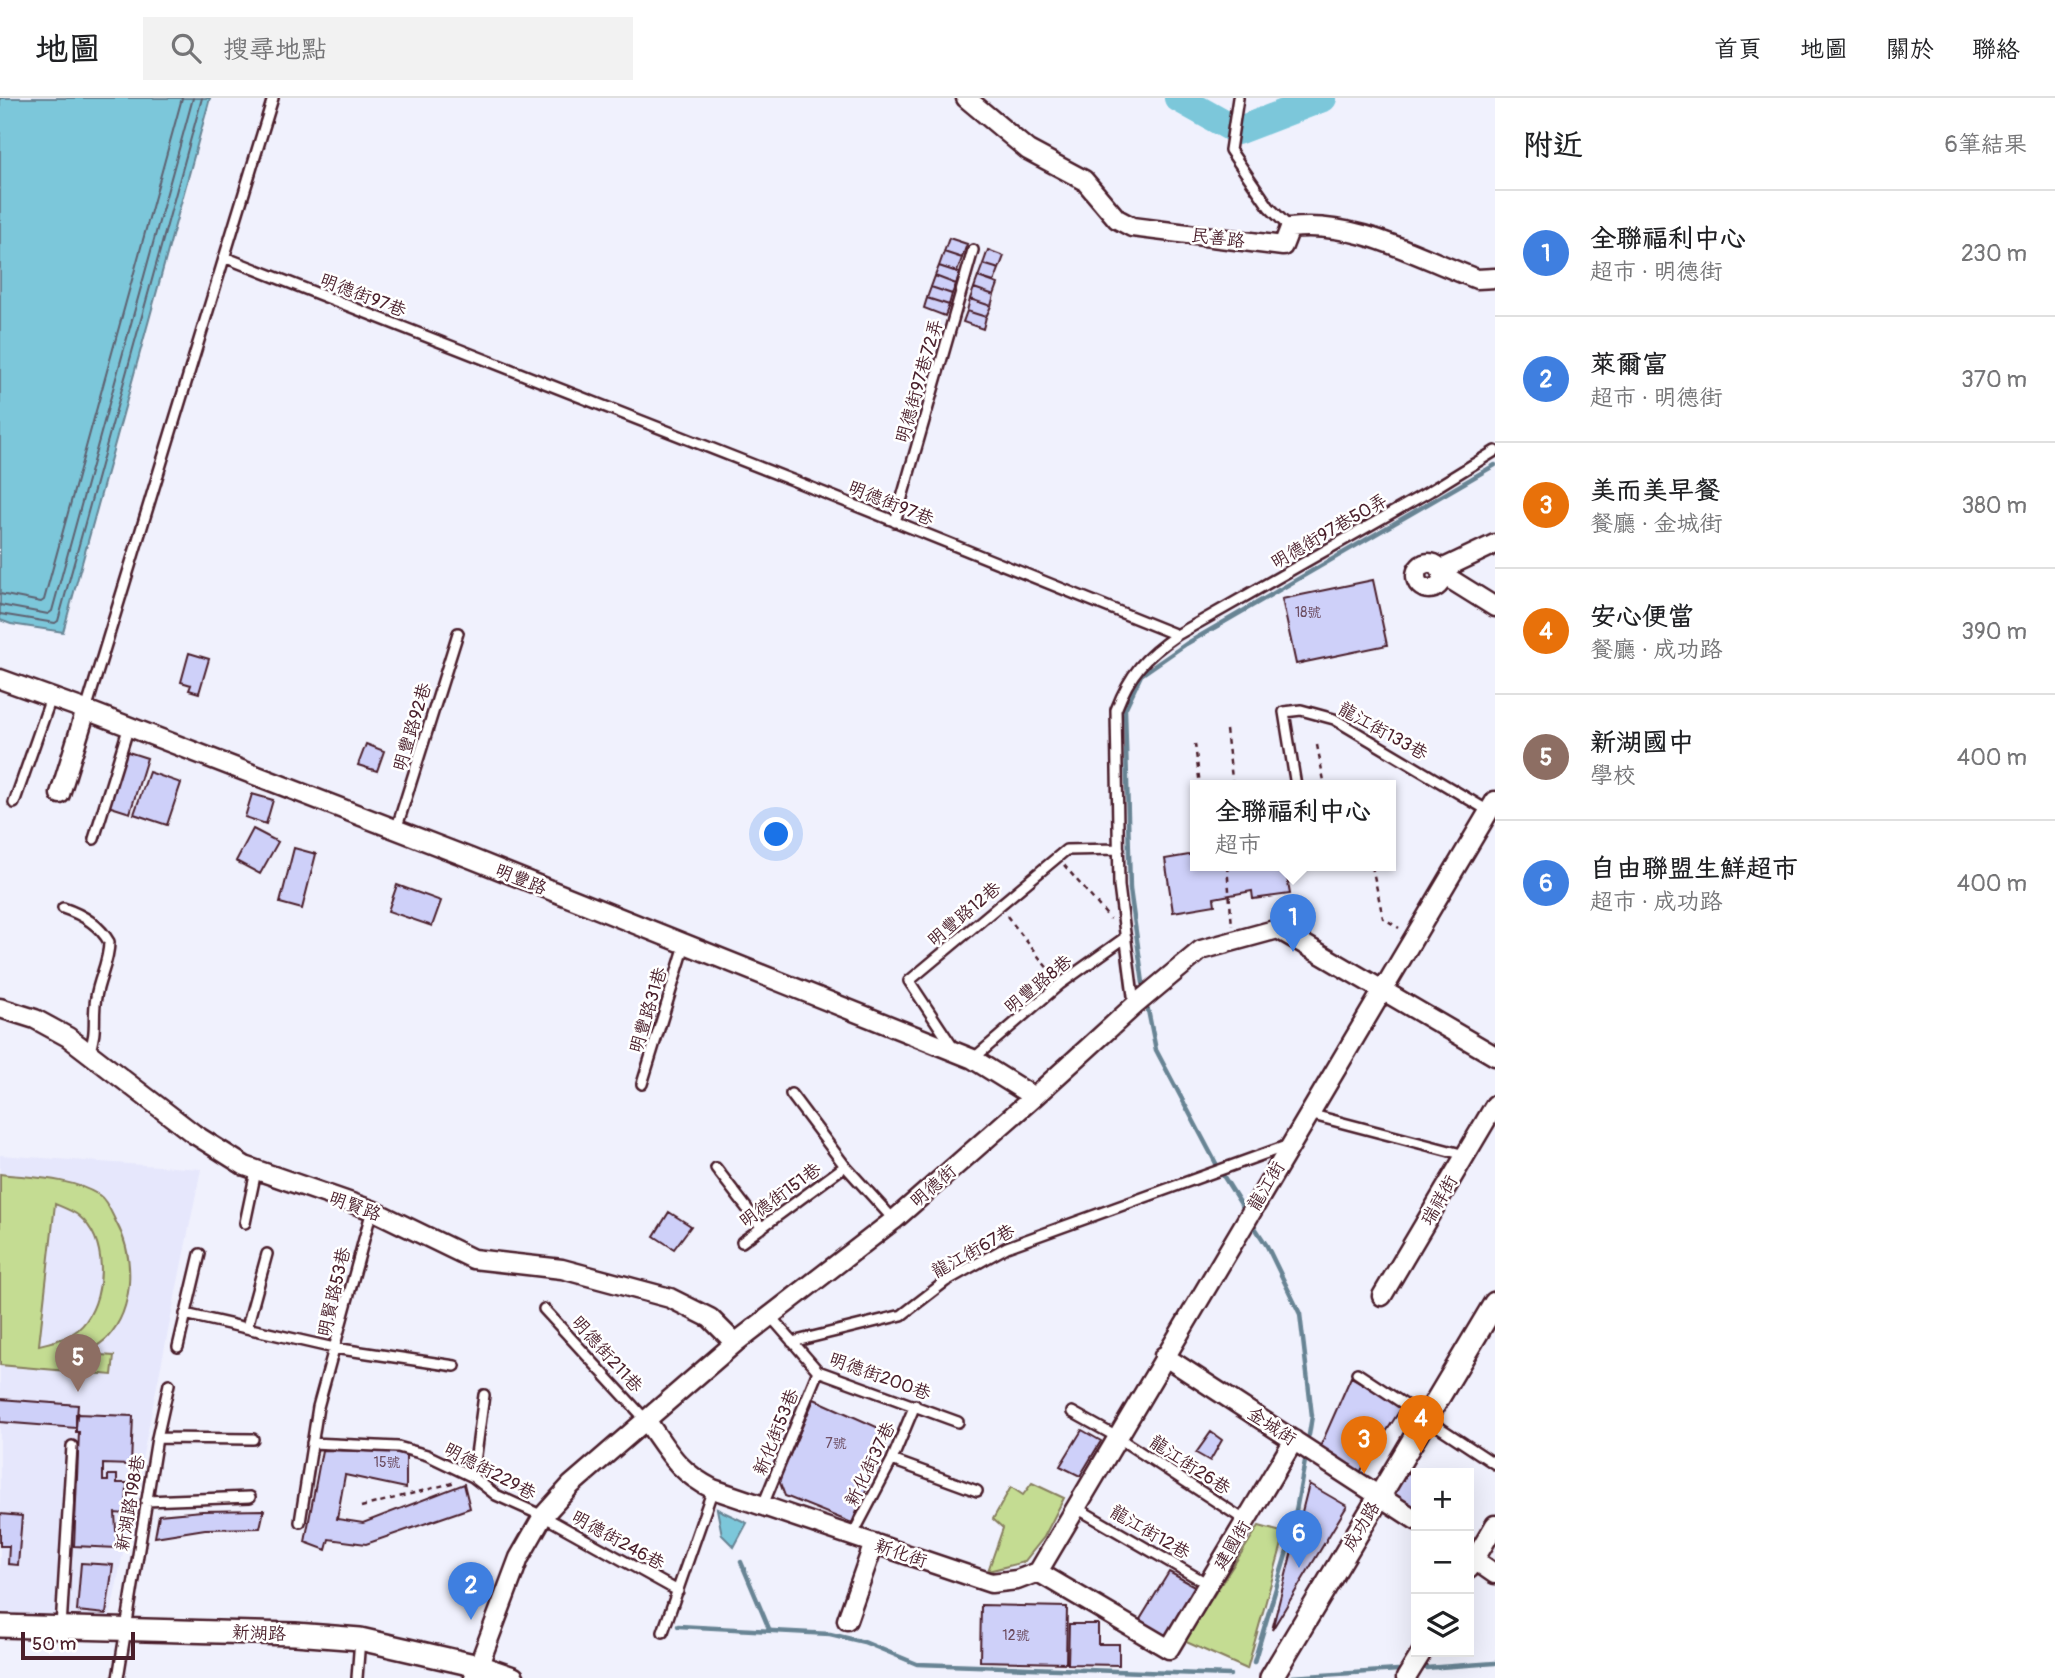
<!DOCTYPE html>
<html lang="zh-TW">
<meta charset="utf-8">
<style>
:root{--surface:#fff;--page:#f2f2f2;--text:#202124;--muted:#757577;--line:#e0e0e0;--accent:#d93025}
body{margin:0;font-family:Pangolin,"LXGW WenKai TC",sans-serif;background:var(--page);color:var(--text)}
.controls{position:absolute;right:21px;bottom:21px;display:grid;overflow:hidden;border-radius:0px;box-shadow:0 7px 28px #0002}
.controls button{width:63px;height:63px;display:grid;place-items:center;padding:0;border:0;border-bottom:2px solid var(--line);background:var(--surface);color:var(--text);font:35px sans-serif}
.scale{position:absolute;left:21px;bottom:18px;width:114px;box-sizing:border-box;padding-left:7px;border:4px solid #4a1f2b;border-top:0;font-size:19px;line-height:24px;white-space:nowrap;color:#4a1f2b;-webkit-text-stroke:5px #fff;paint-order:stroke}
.you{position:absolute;left:777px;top:737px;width:24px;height:24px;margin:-18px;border:5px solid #fff;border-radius:50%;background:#1a73e8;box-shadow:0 0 0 10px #1a73e833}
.badge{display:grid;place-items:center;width:46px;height:46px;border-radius:50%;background:var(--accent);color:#fff;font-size:23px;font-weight:700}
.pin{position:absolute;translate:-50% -58px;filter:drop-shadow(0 2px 4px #0008)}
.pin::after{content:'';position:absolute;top:37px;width:24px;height:21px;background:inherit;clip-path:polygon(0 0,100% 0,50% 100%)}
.popup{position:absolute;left:1190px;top:682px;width:206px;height:91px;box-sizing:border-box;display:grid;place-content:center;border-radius:0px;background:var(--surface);filter:drop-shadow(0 2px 5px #0005);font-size:23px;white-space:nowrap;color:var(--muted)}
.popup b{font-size:26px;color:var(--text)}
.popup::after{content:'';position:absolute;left:50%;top:100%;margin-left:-14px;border:14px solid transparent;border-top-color:var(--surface)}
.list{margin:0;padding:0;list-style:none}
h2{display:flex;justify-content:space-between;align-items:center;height:91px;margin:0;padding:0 28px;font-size:30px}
h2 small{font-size:23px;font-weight:400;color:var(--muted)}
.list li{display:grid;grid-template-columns:46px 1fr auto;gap:21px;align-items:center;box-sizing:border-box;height:126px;padding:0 28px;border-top:2px solid var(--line)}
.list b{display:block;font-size:26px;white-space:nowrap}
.list p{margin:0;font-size:23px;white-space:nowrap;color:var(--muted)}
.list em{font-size:23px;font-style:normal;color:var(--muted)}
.icon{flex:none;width:38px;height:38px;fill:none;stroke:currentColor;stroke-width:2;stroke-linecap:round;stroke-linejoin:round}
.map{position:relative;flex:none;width:1495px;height:1580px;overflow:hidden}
header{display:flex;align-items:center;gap:42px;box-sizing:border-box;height:98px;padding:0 35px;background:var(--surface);border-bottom:2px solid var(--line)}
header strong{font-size:33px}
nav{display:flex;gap:38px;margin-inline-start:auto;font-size:24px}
.search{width:490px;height:63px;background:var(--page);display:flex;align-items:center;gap:18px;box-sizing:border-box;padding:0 24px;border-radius:0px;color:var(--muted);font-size:26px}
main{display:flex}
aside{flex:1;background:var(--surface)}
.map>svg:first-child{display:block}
</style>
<header>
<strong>地圖</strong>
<div class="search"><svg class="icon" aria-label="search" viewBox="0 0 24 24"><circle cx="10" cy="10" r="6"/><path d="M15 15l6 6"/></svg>搜尋地點</div>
<nav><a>首頁</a><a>地圖</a><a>關於</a><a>聯絡</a></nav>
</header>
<main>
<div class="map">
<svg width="1495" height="1580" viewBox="0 0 1495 1580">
<rect width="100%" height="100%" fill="#f0f1fd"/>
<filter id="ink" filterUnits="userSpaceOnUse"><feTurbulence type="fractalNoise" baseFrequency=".0143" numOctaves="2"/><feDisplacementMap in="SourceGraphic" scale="14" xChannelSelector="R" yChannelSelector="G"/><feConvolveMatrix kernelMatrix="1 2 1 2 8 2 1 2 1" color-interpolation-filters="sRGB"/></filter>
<g filter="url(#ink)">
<path fill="#e6e7fc" d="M0 1057 201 1071 110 1519 0 1516Z"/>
<path fill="#c4dc92" stroke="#877e5e" stroke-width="2" fill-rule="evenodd" d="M0 1076C33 1080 69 1079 99 1097 107 1102 112 1116 116 1124 135 1158 135 1210 107 1240 101 1246 92 1251 85 1256L114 1258 112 1277 0 1267ZM55 1106C62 1109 73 1113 79 1118 108 1142 106 1195 86 1223 75 1239 56 1243 39 1247Z
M1032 1385 1064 1400 1044 1439 1024 1464 988 1473 1003 1430 993 1421 1011 1389 1023 1397Z
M1259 1428 1285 1435 1247 1571 1184 1543Z"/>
<path fill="#7bc7da" stroke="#678494" stroke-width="2" d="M0 0H210L63 534 11 526 0 522Z
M717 1411 747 1425 734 1449 722 1437Z"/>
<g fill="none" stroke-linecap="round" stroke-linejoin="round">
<path stroke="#5e6271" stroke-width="2" d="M0 496 41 504 44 502 182 0
M0 507 48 516 52 513 193 0
M0 516 55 525 58 523 202 0"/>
<path stroke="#678494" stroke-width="4.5" d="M1143 885 1130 791 1125 611 1141 577 1186 546 1495 367
M1148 912 1156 952 1219 1071 1246 1114
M1252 1125 1267 1148 1300 1216 1312 1318 1309 1337
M741 1464 770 1533
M678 1528 830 1536 864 1544 917 1566 1230 1577
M1254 1564 1291 1440 1305 1363
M1426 1570 1495 1565
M1292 1579 1398 1572"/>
<path stroke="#7bc7da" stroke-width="28" d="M1178 0 1237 33 1323 0"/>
</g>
<path fill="#ced0f9" stroke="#4a1f2b" stroke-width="2" d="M949 140 967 146 962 160 944 154Z
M988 152 1004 158 999 171 983 166Z
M944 154 962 160 957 174 939 168Z
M983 166 999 171 994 184 978 179Z
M939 168 960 175 956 186 935 178Z
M935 178 956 186 952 196 931 189Z
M978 179 998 186 994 197 974 190Z
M931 189 952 196 949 207 927 200Z
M974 190 994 197 991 208 970 201Z
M927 200 949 207 945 218 924 210Z
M970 201 991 208 986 219 967 213Z
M967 213 986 219 983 231 963 224Z
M1373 482 1387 547 1296 566 1282 501Z
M189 555 209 561 199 595 189 592 191 587 181 584Z
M366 646 384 653 377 673 358 667Z
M125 653 147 660 130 715 108 708Z
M149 674 181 685 167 727 134 716Z
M252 696 273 702 266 726 245 719Z
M253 731 278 744 260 776 236 763Z
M294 750 316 756 302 811 280 805Z
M1195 756V768H1285L1290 796 1253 801 1252 793 1214 800 1215 807 1173 814 1165 761Z
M397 787 441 803 432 828 388 813Z
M669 1114 691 1128 674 1151 654 1138Z
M1351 1279 1402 1309 1359 1376 1319 1351Z
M0 1301 78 1307 76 1330 0 1324Z
M814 1301 890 1335 852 1425 785 1398 779 1382Z
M76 1316 133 1318 131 1367 103 1366V1383H108V1377H117V1385H127L126 1416 115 1415 117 1450 74 1448 79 1334H76Z
M1082 1332 1101 1343 1080 1378 1060 1368Z
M1211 1334 1222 1342 1210 1363 1196 1355Z
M322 1352 406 1354V1390L345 1377 337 1421 363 1425 464 1386 470 1410 366 1446 329 1441 326 1452 305 1444Z
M1404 1372 1416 1380V1412L1389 1396Z
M1309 1386 1347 1408 1272 1532Z
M264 1412 260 1430 205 1431 155 1439 159 1417 202 1413Z
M0 1416 22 1418 18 1467 8 1466 9 1448H0Z
M81 1465 113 1467 106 1516 77 1513Z
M1169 1474 1198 1490 1167 1545 1136 1528Z
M981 1507 1067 1509 1066 1565 980 1563Z
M1069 1526H1098V1546H1119V1567L1068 1566Z"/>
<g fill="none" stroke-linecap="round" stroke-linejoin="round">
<g stroke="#4a1f2b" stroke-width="14">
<path id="service" d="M1238 0 1230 52 1269 109 1290 130
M224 159 797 384 1177 537
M895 424 973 152
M86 612 273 0
M1296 688 1284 614 1301 612 1334 621 1492 715
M14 705 51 600
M396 732 458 535
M94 741 129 628
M63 810C81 816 99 826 109 844 109 864 99 880 96 899 92 921 98 931 89 955
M1134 906 1119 788 1116 612C1130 575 1145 559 1177 537L1430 393 1495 353
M954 951 909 883 1066 752 1119 751
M973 961 1060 886 1126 839
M642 986 685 847
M791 996 845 1068
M1309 1016 1465 1057
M716 1070 762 1130
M245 1125 256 1073
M742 1144 845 1068 894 1122
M544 1211 646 1322
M185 1216 334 1250 455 1268
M771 1219 818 1273 958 1324
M247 1229 267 1156
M792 1244 902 1217 946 1183 1007 1149 1289 1047
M178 1249 200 1156
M1357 1275 1495 1366
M1072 1314 1117 1339 1246 1423
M157 1340 253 1341
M312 1345 398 1349 427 1357 473 1379 496 1397 543 1418 678 1493
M892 1362 977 1393
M473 1379 484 1297
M146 1403 250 1399
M763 1407 818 1273
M1075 1409 1208 1486
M300 1424 318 1309 372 1112
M852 1438 892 1362 915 1307
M61 1529 72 1348
M663 1534 713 1391
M118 1580 157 1340 169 1286
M357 1580 360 1541"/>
</g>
<g stroke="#4a1f2b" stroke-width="23">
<path id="minor" d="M966 0 1028 52 1084 82 1117 121 1132 129 1283 148 1290 130C1357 122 1417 159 1477 181L1495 180
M1416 478a13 13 0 1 1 26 0a13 13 0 1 1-26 0Z
M1440 472 1495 446
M1442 476 1495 509
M0 581 86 612 470 760 973 961 1034 999
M60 696 86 612
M0 910 35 921 68 939 194 1036 245 1068 372 1112 473 1161 562 1171 670 1200 710 1220 735 1245
M1382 1198 1495 1007
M1164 1258 1416 1422
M646 1322C669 1354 677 1373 713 1391L991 1485 1017 1482 1038 1474
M1469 1458 1495 1476
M1469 1471 1495 1427
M1038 1474 1495 703
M1038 1474 1169 1551 1294 1342
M847 1522 874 1445
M474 1580 519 1460 543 1418 571 1387 735 1245 894 1122 1034 999 1135 907 1201 852 1278 831 1495 958
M1406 1580 1422 1554"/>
</g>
<g stroke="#4a1f2b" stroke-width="26">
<path id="tertiary" d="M0 1528 295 1536 360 1541 478 1568 513 1580
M1271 1580 1495 1205"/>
</g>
<path stroke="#4a1f2b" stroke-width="2.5" stroke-dasharray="5 5" stroke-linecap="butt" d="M1226 632 1233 688
M1195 646 1200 688
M1317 647 1325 688
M1064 767 1110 821
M1227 768 1232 828
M1372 768 1383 820 1399 830
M1007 818 1052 876
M361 1409 456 1384"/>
<use href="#service" stroke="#fff" stroke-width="9"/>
<use href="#minor" stroke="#fff" stroke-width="18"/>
<use href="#tertiary" stroke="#fff" stroke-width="21"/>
</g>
</g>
<g text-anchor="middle" stroke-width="5" stroke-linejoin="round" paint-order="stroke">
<g font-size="14" fill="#6b4b5e">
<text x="1308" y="519">18號</text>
<text x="836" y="1350">7號</text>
<text x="387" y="1369">15號</text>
<text x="1016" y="1542">12號</text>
</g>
<g font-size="18" fill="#4a1f2b" stroke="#fff">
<text transform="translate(1218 140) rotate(7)" y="6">民善路</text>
<text transform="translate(363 197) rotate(21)" y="6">明德街97巷</text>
<text transform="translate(919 283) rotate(-74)" y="6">明德街97巷72弄</text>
<text transform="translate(891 405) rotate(22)" y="6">明德街97巷</text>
<text transform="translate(1329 433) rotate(-30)" y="6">明德街97巷50弄</text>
<text transform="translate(412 629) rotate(-73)" y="6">明豐路92巷</text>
<text transform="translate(1383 633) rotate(29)" y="6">龍江街133巷</text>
<text transform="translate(521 781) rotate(22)" y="6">明豐路</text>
<text transform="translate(964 816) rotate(-40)" y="6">明豐路12巷</text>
<text transform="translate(1038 886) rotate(-39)" y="6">明豐路8巷</text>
<text transform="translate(648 912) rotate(-73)" y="6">明豐路31巷</text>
<text transform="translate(933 1088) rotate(-41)" y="6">明德街</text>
<text transform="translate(1266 1088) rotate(-59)" y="6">龍江街</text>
<text transform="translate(780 1097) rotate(-36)" y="6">明德街151巷</text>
<text transform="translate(1439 1102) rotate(-60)" y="6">瑞祥街</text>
<text transform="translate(355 1108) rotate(20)" y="6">明賢路</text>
<text transform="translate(973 1153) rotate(-29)" y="6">龍江街67巷</text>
<text transform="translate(334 1194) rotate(-77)" y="6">明賢路53巷</text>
<text transform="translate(607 1256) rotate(48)" y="6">明德街211巷</text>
<text transform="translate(880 1278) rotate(20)" y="6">明德街200巷</text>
<text transform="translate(1272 1328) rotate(33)" y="6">金城街</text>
<text transform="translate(776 1334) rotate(-68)" y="6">新化街53巷</text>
<text transform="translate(870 1366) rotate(-64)" y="6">新化街37巷</text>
<text transform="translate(1190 1367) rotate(33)" y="6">龍江街26巷</text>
<text transform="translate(490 1373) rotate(28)" y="6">明德街229巷</text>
<text transform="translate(130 1405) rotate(-80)" y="6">新湖路198巷</text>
<text transform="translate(1361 1428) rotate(-59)" y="6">成功路</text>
<text transform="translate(1150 1434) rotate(30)" y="6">龍江街12巷</text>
<text transform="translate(618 1442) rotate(29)" y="6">明德街246巷</text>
<text transform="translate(1232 1447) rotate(-59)" y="6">建國街</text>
<text transform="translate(901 1455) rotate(19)" y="6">新化街</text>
<text transform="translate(259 1535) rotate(2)" y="6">新湖路</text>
</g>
</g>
</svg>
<div class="controls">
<button>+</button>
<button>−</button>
<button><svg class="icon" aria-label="layers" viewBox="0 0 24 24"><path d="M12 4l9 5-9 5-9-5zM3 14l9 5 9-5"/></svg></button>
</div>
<div class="scale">50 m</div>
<div class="you"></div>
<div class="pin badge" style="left:1293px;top:854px;background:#3f7fe0">1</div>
<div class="popup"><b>全聯福利中心</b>超市</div>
<div class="pin badge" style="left:471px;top:1522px;background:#3f7fe0">2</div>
<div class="pin badge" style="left:1364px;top:1376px;background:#e8710a">3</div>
<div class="pin badge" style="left:1421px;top:1355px;background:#e8710a">4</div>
<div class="pin badge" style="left:78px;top:1294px;background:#8d6e63">5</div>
<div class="pin badge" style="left:1299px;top:1470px;background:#3f7fe0">6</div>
</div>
<aside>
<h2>附近<small>6筆結果</small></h2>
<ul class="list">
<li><span class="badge" style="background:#3f7fe0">1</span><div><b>全聯福利中心</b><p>超市 · 明德街</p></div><em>230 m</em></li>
<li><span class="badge" style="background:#3f7fe0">2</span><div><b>萊爾富</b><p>超市 · 明德街</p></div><em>370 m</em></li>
<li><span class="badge" style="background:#e8710a">3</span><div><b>美而美早餐</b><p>餐廳 · 金城街</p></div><em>380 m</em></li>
<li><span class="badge" style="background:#e8710a">4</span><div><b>安心便當</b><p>餐廳 · 成功路</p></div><em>390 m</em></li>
<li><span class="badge" style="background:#8d6e63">5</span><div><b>新湖國中</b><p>學校</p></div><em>400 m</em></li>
<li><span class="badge" style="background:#3f7fe0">6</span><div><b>自由聯盟生鮮超市</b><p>超市 · 成功路</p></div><em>400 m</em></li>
</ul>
</aside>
</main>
